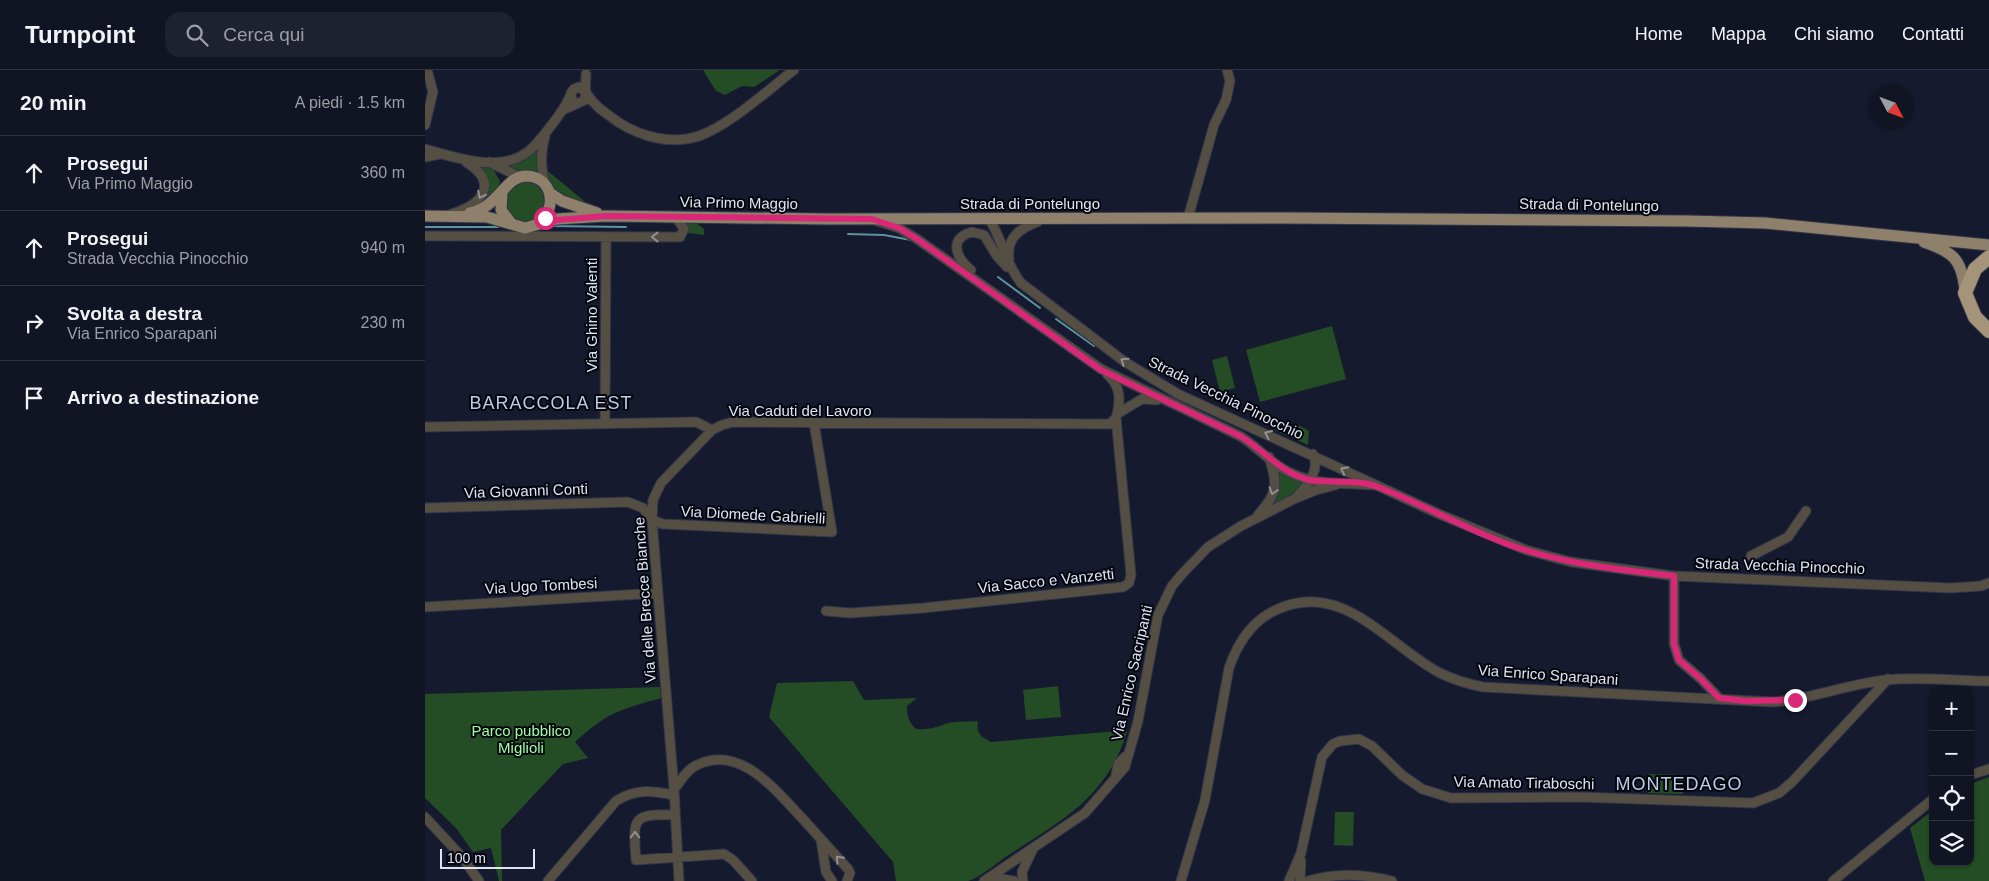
<!DOCTYPE html>
<html lang="it">
<meta charset="utf-8">
<style>
:root{--surface:#101423;--page:#1e2130;--text:#f1f3f6;--muted:#9c9ea6;--line:#303341}
body{margin:0;font-family:Helvetica,sans-serif;background:var(--page);color:var(--text)}
.controls{position:absolute;right:15px;bottom:15px;display:grid;overflow:hidden;border-radius:10px;box-shadow:0 1px 4px #0004}
.controls button{width:45px;height:45px;display:grid;place-items:center;padding:0;border:0;border-bottom:1px solid var(--line);background:var(--surface);color:var(--text);font:25px sans-serif}
.compass{position:absolute;left:1444px;top:15px;width:45px;height:45px;border-radius:50%;background:var(--surface);box-shadow:0 1px 4px #0004;rotate:131deg}
.scale{position:absolute;left:15px;bottom:12px;width:95px;box-sizing:border-box;padding-left:5px;border:2px solid #dfe3f3;border-top:0;font-size:14px;line-height:18px;white-space:nowrap;color:#dfe3f3;-webkit-text-stroke:4px #04060e;paint-order:stroke}
.stop{position:absolute;width:15px;height:15px;margin:-11px;border:4px solid #db2777;border-radius:50%;background:#fff}
.stop.end{background:#db2777;border-color:#fff;box-shadow:0 1px 5px #0008}
.list{margin:0;padding:0;list-style:none}
h2{display:flex;justify-content:space-between;align-items:center;height:65px;margin:0;padding:0 20px;font-size:21px}
h2 small{font-size:16px;font-weight:400;color:var(--muted)}
.list li{display:grid;grid-template-columns:32px 1fr auto;gap:15px;align-items:center;box-sizing:border-box;height:75px;padding:0 20px;border-top:1px solid var(--line)}
.list b{display:block;font-size:19px;white-space:nowrap}
.list p{margin:0;font-size:16px;white-space:nowrap;color:var(--muted)}
.list em{font-size:16px;font-style:normal;color:var(--muted)}
.icon{flex:none;width:28px;height:28px;fill:none;stroke:currentColor;stroke-width:2;stroke-linecap:round;stroke-linejoin:round}
.map{position:relative;flex:none;width:1564px;height:811px;overflow:hidden}
header{display:flex;align-items:center;gap:30px;box-sizing:border-box;height:70px;padding:0 25px;background:var(--surface);border-bottom:1px solid var(--line)}
header strong{font-size:24px}
nav{display:flex;gap:28px;margin-inline-start:auto;font-size:18px}
.search{width:350px;height:45px;background:var(--page);display:flex;align-items:center;gap:12px;box-sizing:border-box;padding:0 18px;border-radius:15px;color:var(--muted);font-size:19px}
main{display:flex}
aside{flex:1;background:var(--surface)}
.map>svg:first-child{display:block}
</style>
<header>
<strong>Turnpoint</strong>
<div class="search"><svg class="icon" aria-label="search" viewBox="0 0 24 24"><circle cx="10" cy="10" r="6"/><path d="M15 15l6 6"/></svg>Cerca qui</div>
<nav><a>Home</a><a>Mappa</a><a>Chi siamo</a><a>Contatti</a></nav>
</header>
<main>
<aside>
<h2>20 min<small>A piedi · 1.5 km</small></h2>
<ul class="list">
<li><svg class="icon" aria-label="ahead" viewBox="0 0 24 24"><path d="M12 20V5M6 11l6-6 6 6"/></svg><div><b>Prosegui</b><p>Via Primo Maggio</p></div><em>360 m</em></li>
<li><svg class="icon" aria-label="ahead" viewBox="0 0 24 24"><path d="M12 20V5M6 11l6-6 6 6"/></svg><div><b>Prosegui</b><p>Strada Vecchia Pinocchio</p></div><em>940 m</em></li>
<li><svg class="icon" aria-label="right" viewBox="0 0 24 24"><path d="M7 20v-9h11M14 6l5 5-5 5"/></svg><div><b>Svolta a destra</b><p>Via Enrico Sparapani</p></div><em>230 m</em></li>
<li><svg class="icon" aria-label="arrive" viewBox="0 0 24 24"><path d="M6 21V4h12l-3 4 3 4H6"/></svg><div><b>Arrivo a destinazione</b></div></li>
</ul>
</aside>
<div class="map">
<svg width="1564" height="811" viewBox="0 0 1564 811">
<rect width="100%" height="100%" fill="#151a2f"/>
<path fill="#244c25" d="M278 0H355L329 17 317 16 300 25 291 21Z
M112 77V91L116 105 94 103 79 95Z
M54 96 68 99 75 111 74 118 58 132C68 119 60 109 54 96Z
M122 102H124L164 135 151 132 125 116Z
M80 132a20 20 0 1 1 40 0a20 20 0 1 1-40 0Z
M270 152 279 159V165L263 163 260 153Z
M907 256 921 309 835 332 821 280Z
M802 286 810 318 795 322 787 290Z
M872 354 884 361 883 375 849 360Z
M852 400 868 410 880 413 872 421 846 437 854 415Z
M428 611 439 630 492 628 482 636C482 647 484 652 491 659 504 660 512 657 523 653 532 651 544 652 553 651 551 663 555 666 566 672L692 661V656L695 655 702 661C683 726 638 750 585 784 574 791 555 808 543 811 531 811 487 811 471 811L468 792 344 647 352 613Z
M633 616 636 647 601 650 598 620Z
M235 617 236 628C194 640 183 642 150 672L163 688 138 694 76 760 77 811H74L66 778 48 782 31 758 0 728V624Z
M1224 704 1258 705V724L1223 723Z
M1564 707V811H1500L1485 758 1508 740V792H1545V714Z
M910 742H929L928 776 909 775Z"/>
<g fill="none" stroke-linecap="round" stroke-linejoin="round">
<path stroke="#5b949e" stroke-width="2" d="M125 156 201 157
M0 157H73
M423 164 459 165 486 170
M573 207 615 238
M631 249 669 276"/>
<g stroke="#31364a" stroke-width="11">
<path id="minor" d="M162 24C170 37 181 43 193 52 216 67 247 75 274 66 305 55 343 20 369 0
M147 29 146 23 149 19 154 17 161 22
M140 39 160 30 161 4
M0 55 8 22 2 0
M0 79C28 87 74 103 101 83 109 78 116 68 122 61 131 49 140 39 145 26
M0 87 15 84
M64 92 95 107
M120 115C116 97 115 84 120 66
M26 144C56 135 76 114 41 92
M763 148 789 55 801 30 805 11 802 0
M564 149C578 170 580 193 596 213L700 292 753 324 1014 444 1101 480 1146 492 1249 506 1525 518 1556 516 1564 513
M452 151 474 158 492 169 676 299 815 366C833 377 847 395 866 403 890 415 921 413 947 415
M0 166 255 167 259 159 251 147
M584 189C581 167 596 158 614 151
M546 200C531 188 523 168 547 162L559 165 572 186 582 197
M692 344 717 329 732 330
M180 353 181 167
M0 357 271 352 287 360
M873 425C884 414 895 400 888 384
M0 438 203 432 218 438 227 450 238 454 407 462 389 353
M833 445C853 423 853 415 844 387
M1326 486 1363 467 1381 441
M1249 506V574L1254 590 1276 609 1294 628
M0 537 233 523
M401 541 425 543 498 538 698 517 704 513 706 505 691 348C696 330 696 316 682 304
M691 705 693 694 701 686
M1545 705 1564 699
M249 719C256 711 262 699 272 695 316 674 351 721 377 748 392 765 408 782 423 799L425 803 422 811
M250 745C206 743 208 749 211 790L299 784 308 790 327 811
M0 747 37 787 54 811
M396 770 401 802 407 811
M565 807 589 811
M123 811 191 731C211 718 226 721 249 725
M254 811 249 719 227 450 228 430 236 413 287 360 297 355 308 352 685 354 691 348
M559 811 660 743 700 697 713 651 733 545 747 516 757 504 783 477 816 456 869 429 891 420 911 415
M598 811 597 802 607 781
M756 811 780 730 804 598C813 572 827 550 853 539 919 510 963 576 1015 603 1029 610 1043 614 1058 617L1348 632C1387 629 1422 614 1461 610 1495 606 1530 611 1564 611
M864 811 876 783 897 687 908 674 915 671 934 669 947 676 977 705 997 719 1026 728 1154 727 1328 733 1354 723 1367 712 1463 609
M875 811 876 791
M883 811C912 802 939 804 967 811
M1408 811 1508 729"/>
</g>
<g stroke="#31364a" stroke-width="13">
<path id="major" d="M77 123 76 140 86 153
M125 123 137 131 172 143
M45 143C74 137 80 106 101 106 129 107 132 139 114 154
M0 146 62 147 100 158 132 149 181 146 402 149 861 148 1262 151 1340 153 1564 175
M1499 172C1528 182 1537 189 1540 221"/>
</g>
<g stroke="#31364a" stroke-width="16">
<path id="highway" d="M1564 187 1550 199 1540 223 1550 247 1564 261"/>
</g>
<use href="#minor" stroke="#554e43" stroke-width="9"/>
<use href="#major" stroke="#8e806a" stroke-width="11"/>
<use href="#highway" stroke="#a59479" stroke-width="14"/>
</g>
<defs><path id="oneway-chevron" d="M-2-3.5L2.5 0L-2 3.5" fill="none" stroke-width="1.6" stroke-linecap="round" stroke-linejoin="round" transform="scale(1.25)"/></defs>
<g stroke="#939192">
<use href="#oneway-chevron" transform="translate(56 125) rotate(117)"/>
<use href="#oneway-chevron" transform="translate(230 167) rotate(-180)"/>
<use href="#oneway-chevron" transform="translate(699 291) rotate(-145)"/>
<use href="#oneway-chevron" transform="translate(843 364) rotate(-156)"/>
<use href="#oneway-chevron" transform="translate(919 400) rotate(-153)"/>
<use href="#oneway-chevron" transform="translate(848 421) rotate(108)"/>
<use href="#oneway-chevron" transform="translate(210 765) rotate(-90)"/>
<use href="#oneway-chevron" transform="translate(414 789) rotate(-133)"/>
</g>
<g fill="none" stroke-linecap="round" stroke-linejoin="round">
<path stroke="#db2777" stroke-width="6" d="M120 148 114 154 132 150 181 146 447 149 474 158 492 169 676 300 815 366C839 380 857 404 885 410 906 413 935 409 953 417 1003 436 1049 464 1100 480 1148 495 1199 500 1249 506V574L1254 590 1276 609 1294 628 1321 631 1370 630"/>
</g>
<g text-anchor="middle" stroke-width="4" stroke-linejoin="round" paint-order="stroke">
<g font-size="15" fill="#dfe3f3" stroke="#04060e">
<text transform="translate(314 133) rotate(1)" y="5">Via Primo Maggio</text>
<text x="605" y="139">Strada di Pontelungo</text>
<text transform="translate(1164 135) rotate(1)" y="5">Strada di Pontelungo</text>
<text transform="translate(167 245) rotate(-90)" y="5">Via Ghino Valenti</text>
<text transform="translate(801 328) rotate(26)" y="5">Strada Vecchia Pinocchio</text>
<text x="375" y="346">Via Caduti del Lavoro</text>
<text transform="translate(101 421) rotate(-2)" y="5">Via Giovanni Conti</text>
<text transform="translate(328 445) rotate(3)" y="5">Via Diomede Gabrielli</text>
<text transform="translate(1355 496) rotate(2)" y="5">Strada Vecchia Pinocchio</text>
<text transform="translate(621 511) rotate(-6)" y="5">Via Sacco e Vanzetti</text>
<text transform="translate(116 516) rotate(-3)" y="5">Via Ugo Tombesi</text>
<text transform="translate(220 530) rotate(-94)" y="5">Via delle Brecce Bianche</text>
<text transform="translate(707 603) rotate(-77)" y="5">Via Enrico Sacripanti</text>
<text transform="translate(1123 605) rotate(4)" y="5">Via Enrico Sparapani</text>
<text transform="translate(1099 713) rotate(1)" y="5">Via Amato Tiraboschi</text>
</g>
<g font-size="15" fill="#9fffa0" stroke="#04060e">
<text x="96" y="666">Parco pubblico<tspan x="96" dy="17">Miglioli</tspan></text>
</g>
<g font-size="18" letter-spacing="1" fill="#c0c9e6" stroke="#04060e">
<text x="126" y="339">BARACCOLA EST</text>
<text x="1254" y="720">MONTEDAGO</text>
</g>
</g>
</svg>
<div class="controls">
<button>+</button>
<button>−</button>
<button><svg class="icon" aria-label="locate" viewBox="0 0 24 24"><circle cx="12" cy="12" r="6"/><path d="M12 2v4M12 18v4M2 12h4M18 12h4"/></svg></button>
<button><svg class="icon" aria-label="layers" viewBox="0 0 24 24"><path d="M12 4l9 5-9 5-9-5zM3 14l9 5 9-5"/></svg></button>
</div>
<svg class="compass" viewBox="-18 -18 36 36"><path d="M0-13l5 13h-10z" fill="#e53935"/><path d="M0 13l5-13h-10z" fill="#9c9ea6"/></svg>
<div class="scale">100 m</div>
<div class="stop" style="left:120px;top:148px"></div>
<div class="stop end" style="left:1370px;top:630px"></div>
</div>
</main>
